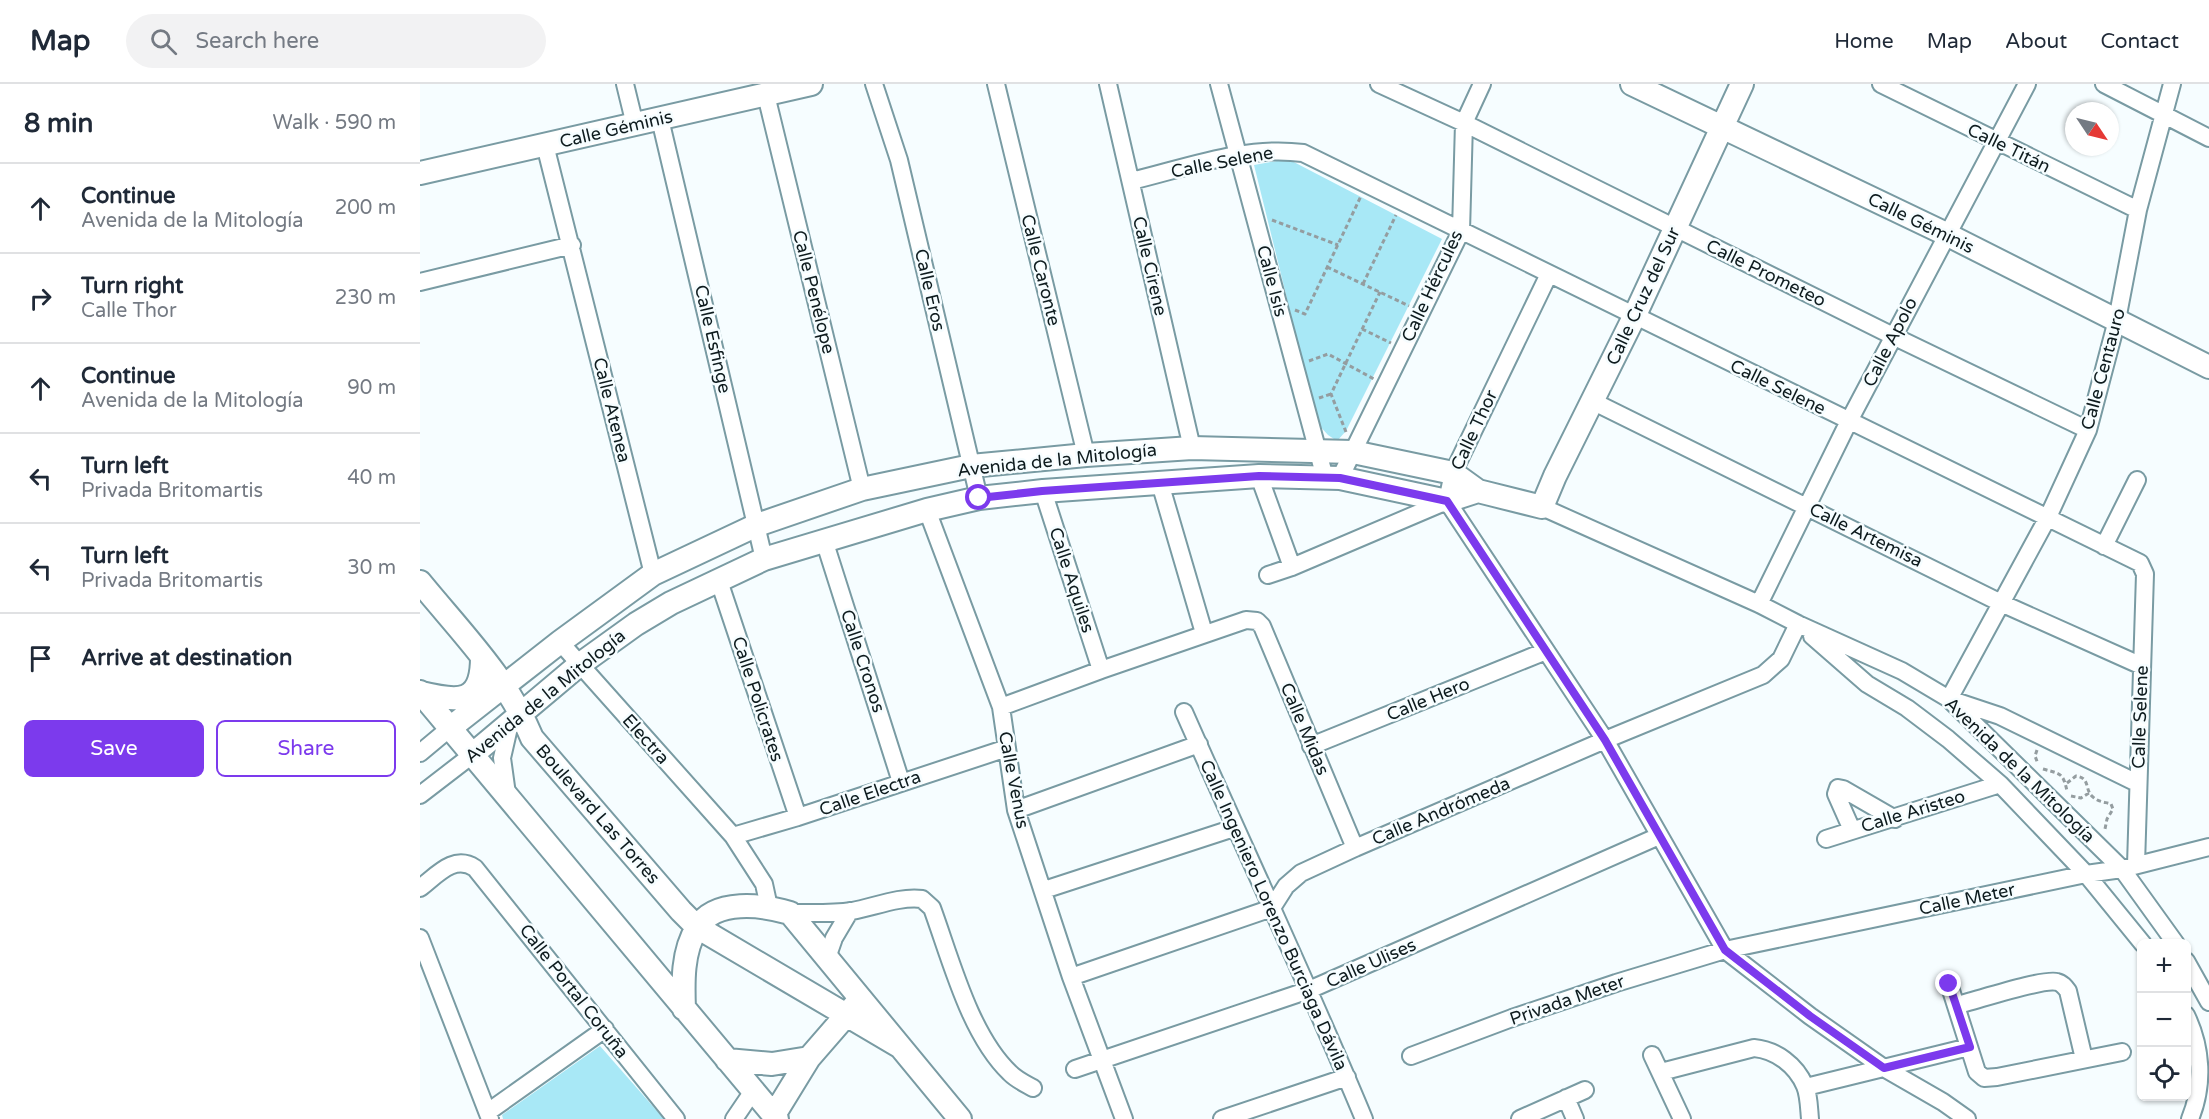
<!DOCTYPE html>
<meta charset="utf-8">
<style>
:root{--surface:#fff;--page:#f2f2f3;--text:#1f2937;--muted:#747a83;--line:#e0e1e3;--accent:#7c3aed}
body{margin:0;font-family:"Varela Round",sans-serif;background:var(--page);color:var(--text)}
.controls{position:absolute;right:18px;bottom:18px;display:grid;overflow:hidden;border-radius:9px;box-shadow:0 2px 4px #0004}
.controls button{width:54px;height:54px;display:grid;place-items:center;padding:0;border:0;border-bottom:2px solid var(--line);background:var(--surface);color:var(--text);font:30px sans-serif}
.compass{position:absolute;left:1645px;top:18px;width:54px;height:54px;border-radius:50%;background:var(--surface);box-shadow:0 2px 4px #0004;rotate:125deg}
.stop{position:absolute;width:18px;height:18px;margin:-14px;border:4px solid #7c3aed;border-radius:50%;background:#fff}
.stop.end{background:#7c3aed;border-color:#fff;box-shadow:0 2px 6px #0008}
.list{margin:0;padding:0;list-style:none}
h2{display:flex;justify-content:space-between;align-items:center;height:78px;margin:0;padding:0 24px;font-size:26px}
h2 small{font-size:20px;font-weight:400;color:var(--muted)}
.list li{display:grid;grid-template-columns:39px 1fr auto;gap:18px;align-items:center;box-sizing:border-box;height:90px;padding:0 24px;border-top:2px solid var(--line)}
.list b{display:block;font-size:22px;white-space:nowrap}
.list p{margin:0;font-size:20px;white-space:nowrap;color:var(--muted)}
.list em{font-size:20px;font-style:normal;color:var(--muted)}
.actions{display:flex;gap:12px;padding:18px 24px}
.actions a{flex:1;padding:14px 0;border:2px solid var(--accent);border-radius:9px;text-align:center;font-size:21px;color:var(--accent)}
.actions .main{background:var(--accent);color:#fff}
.icon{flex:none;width:33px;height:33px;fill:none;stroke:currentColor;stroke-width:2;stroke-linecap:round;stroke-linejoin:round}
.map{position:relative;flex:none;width:1789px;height:1035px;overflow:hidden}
header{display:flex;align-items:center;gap:36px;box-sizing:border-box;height:84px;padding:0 30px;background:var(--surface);border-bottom:2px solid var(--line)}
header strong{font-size:28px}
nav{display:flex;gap:33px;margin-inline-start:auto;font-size:21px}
.search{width:420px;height:54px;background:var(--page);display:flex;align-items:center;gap:15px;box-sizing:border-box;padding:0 21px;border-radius:33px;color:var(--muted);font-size:22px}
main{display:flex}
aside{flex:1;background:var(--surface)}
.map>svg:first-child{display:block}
</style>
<header>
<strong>Map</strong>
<div class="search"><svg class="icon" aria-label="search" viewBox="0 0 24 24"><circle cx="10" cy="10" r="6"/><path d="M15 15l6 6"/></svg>Search here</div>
<nav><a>Home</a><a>Map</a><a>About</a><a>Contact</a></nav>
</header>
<main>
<aside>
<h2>8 min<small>Walk · 590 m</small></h2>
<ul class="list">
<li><svg class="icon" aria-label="ahead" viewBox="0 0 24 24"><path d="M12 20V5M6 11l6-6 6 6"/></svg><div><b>Continue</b><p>Avenida de la Mitología</p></div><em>200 m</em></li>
<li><svg class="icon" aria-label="right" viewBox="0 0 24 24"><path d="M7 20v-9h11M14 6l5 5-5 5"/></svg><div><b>Turn right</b><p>Calle Thor</p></div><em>230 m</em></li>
<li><svg class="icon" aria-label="ahead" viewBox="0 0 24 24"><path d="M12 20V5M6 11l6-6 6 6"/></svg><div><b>Continue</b><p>Avenida de la Mitología</p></div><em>90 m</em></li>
<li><svg class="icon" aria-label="left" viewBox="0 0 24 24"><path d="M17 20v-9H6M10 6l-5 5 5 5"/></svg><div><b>Turn left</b><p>Privada Britomartis</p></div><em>40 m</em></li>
<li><svg class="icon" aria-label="left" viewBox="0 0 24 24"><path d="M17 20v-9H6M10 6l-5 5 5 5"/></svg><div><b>Turn left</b><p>Privada Britomartis</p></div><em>30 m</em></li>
<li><svg class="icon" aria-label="arrive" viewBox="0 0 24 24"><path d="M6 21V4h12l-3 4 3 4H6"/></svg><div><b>Arrive at destination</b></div></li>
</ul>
<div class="actions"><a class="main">Save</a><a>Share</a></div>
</aside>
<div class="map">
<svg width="1789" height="1035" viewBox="0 0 1789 1035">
<rect width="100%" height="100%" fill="#f6fdff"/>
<path fill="#a8e8f6" d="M868 75 1022 155 926 347 917 357 908 351 898 340 834 81Z
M180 962 244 1035H83L82 1031Z"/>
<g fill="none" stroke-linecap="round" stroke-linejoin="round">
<g stroke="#799ba3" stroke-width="20">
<path id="street" d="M205 0 215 41
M454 0 479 76 559 414
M576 0 666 371
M688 0 772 364
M799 0 905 394
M959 0 1044 39 1473 252 1668 346
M1461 0 1718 126
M1684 0 1789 54
M346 11 442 405
M240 35 344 475
M125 61 233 490
M711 97C766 84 825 61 883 69L1720 479 1725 490 1716 781
M1129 190 1033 389 1027 417 1185 656 1305 866 1390 932 1464 984 1523 1018 1547 1035
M0 198 152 161
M1172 317 1581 519 1722 582
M839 392 872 483
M920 394 1041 147 1044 39 1062 0
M740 399 784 549
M623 407 681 586
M1122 423 1339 520 1378 540 1482 587 1529 615 1702 785 1756 860
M507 426 581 623 596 726 651 893 704 1035
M404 456 481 698
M1684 462 1717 396
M848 491 872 483 1027 417
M299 497 378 733
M1339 520 1429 337 1607 0
M1392 552 1447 600 1487 624 1528 655 1580 700 1666 790 1723 860
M140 558 313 752 344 800 349 823
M581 623 681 586 826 536 837 537 842 542 935 764
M764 628C824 764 887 898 944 1035
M891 662 1126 567
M0 669 30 644
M1717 699 1580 632 1529 615 1628 433 1668 346 1697 236 1718 126 1752 0
M87 710 82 674 90 639
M0 711 52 671
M596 726 779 660
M1432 746 1416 710 1418 704 1423 705 1475 735
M313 752 378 733 587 664
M1406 755 1580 700
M0 804C17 791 34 770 55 784L256 1035
M624 806 814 744
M370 829C391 829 412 830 432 827 454 823 480 812 502 815L512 824C531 876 550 951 590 989 597 996 606 1000 613 1004
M0 854 70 1035
M407 874 414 854 430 827
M1766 877 1789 918
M651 893 852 824 866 802 881 789 935 764 1185 656 1343 591 1361 575 1378 540
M1529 900 1557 988 1564 994 1577 993 1702 968
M1537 921C1555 917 1623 894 1637 898 1642 899 1645 903 1648 907L1664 975
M1766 931C1782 964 1784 1001 1770 1035
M1232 971 1262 1035
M991 972 1092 934 1196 899 1305 866 1666 790 1702 785 1789 763
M655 985 889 906 1239 752
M1241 988 1334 964C1356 966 1376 981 1385 1002 1389 1011 1389 1025 1390 1035
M1386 1003 1549 963
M1146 1014 1155 1035
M68 1028 185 945
M314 1035 333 1007
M802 1035 927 993
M1100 1035 1165 1006"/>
</g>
<g stroke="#799ba3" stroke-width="26">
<path id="secondary" d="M1212 0 1526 150 1789 283
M0 89 391 0
M0 498C40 547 88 595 112 654L261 827 277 843 479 962
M0 608 357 1035
M1 609C38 618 62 621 62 573
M30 644 140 558 233 490 337 441 442 405 551 382 666 371 772 364 933 368 1033 389 1058 407 1122 423 1135 392 1214 233 1322 0
M52 671 159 581 216 540 251 519 344 475 507 426 559 414 623 407 839 392 920 394 1027 417 1058 407
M264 925C263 899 262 867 277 844 295 814 343 821 370 829L540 1035
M307 976 352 980 389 974
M354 1031 389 974 435 921"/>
</g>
<path stroke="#949da0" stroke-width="3" stroke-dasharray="4.5 3" stroke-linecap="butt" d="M852 136 918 161
M907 183 989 222
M943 200 976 131
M875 226 885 230 941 112
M942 245 971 259
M889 277 908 270 954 295
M899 314 911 310
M926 348 911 310 960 208
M1617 666 1615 672 1618 680
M1623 685C1640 690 1643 688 1647 707
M1647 699 1656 692C1671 694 1664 706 1673 713 1678 718 1685 718 1691 720L1693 725 1687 735 1685 745
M1651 712 1661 714 1669 709"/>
<use href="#street" stroke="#fff" stroke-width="16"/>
<use href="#secondary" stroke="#fff" stroke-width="22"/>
</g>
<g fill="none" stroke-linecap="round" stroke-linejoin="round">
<path stroke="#7c3aed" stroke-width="8" d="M559 414 622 407 839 392 920 394 1027 417 1185 656 1305 866 1390 932 1464 984 1550 963 1529 900"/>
</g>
<g text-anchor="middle" stroke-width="5" stroke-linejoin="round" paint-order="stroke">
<g font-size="18" fill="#0e1b1e" stroke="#f6fdff">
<text transform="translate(196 45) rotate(-13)" y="6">Calle Géminis</text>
<text transform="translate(1589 64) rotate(26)" y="6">Calle Titán</text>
<text transform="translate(802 78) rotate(-11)" y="6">Calle Selene</text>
<text transform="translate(1501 139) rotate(26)" y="6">Calle Géminis</text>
<text transform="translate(730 182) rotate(77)" y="6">Calle Cirene</text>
<text transform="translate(621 186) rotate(76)" y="6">Calle Caronte</text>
<text transform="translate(1346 189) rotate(26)" y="6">Calle Prometeo</text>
<text transform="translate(852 197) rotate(75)" y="6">Calle Isis</text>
<text transform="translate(1012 202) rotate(-65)" y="6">Calle Hércules</text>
<text transform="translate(510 206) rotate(77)" y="6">Calle Eros</text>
<text transform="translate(394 208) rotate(76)" y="6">Calle Penélope</text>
<text transform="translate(1223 212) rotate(-65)" y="6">Calle Cruz del Sur</text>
<text transform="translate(293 255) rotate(77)" y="6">Calle Esfinge</text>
<text transform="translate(1470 258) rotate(-63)" y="6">Calle Apolo</text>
<text transform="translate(1683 285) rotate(-75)" y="6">Calle Centauro</text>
<text transform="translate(1358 303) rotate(26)" y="6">Calle Selene</text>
<text transform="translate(192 326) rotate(76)" y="6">Calle Atenea</text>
<text transform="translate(1054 346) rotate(-65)" y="6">Calle Thor</text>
<text transform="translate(637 376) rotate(-6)" y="6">Avenida de la Mitología</text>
<text transform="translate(1446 451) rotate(26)" y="6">Calle Artemisa</text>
<text transform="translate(652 496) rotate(72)" y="6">Calle Aquiles</text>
<text transform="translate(443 577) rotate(72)" y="6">Calle Cronos</text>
<text transform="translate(125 612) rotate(-39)" y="6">Avenida de la Mitología</text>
<text transform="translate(338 615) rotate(72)" y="6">Calle Policrates</text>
<text transform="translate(1008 615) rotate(-22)" y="6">Calle Hero</text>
<text transform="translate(1720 633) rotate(-88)" y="6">Calle Selene</text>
<text transform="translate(885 645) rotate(67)" y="6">Calle Midas</text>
<text transform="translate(226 655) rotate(48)" y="6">Electra</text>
<text transform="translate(1600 686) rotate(44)" y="6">Avenida de la Mitología</text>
<text transform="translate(594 696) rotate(79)" y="6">Calle Venus</text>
<text transform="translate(450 709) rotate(-19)" y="6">Calle Electra</text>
<text transform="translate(1021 727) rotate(-23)" y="6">Calle Andrómeda</text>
<text transform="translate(1493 727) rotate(-17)" y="6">Calle Aristeo</text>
<text transform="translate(178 730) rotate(49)" y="6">Boulevard Las Torres</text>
<text transform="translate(1547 815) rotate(-12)" y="6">Calle Meter</text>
<text transform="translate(854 831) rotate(66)" y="6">Calle Ingeniero Lorenzo Burciaga Dávila</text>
<text transform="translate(951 879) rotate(-24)" y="6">Calle Ulises</text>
<text transform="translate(154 907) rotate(52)" y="6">Calle Portal Coruña</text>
<text transform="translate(1147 916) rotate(-19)" y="6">Privada Meter</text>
</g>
</g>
</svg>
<div class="controls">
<button>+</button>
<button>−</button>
<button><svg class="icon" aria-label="locate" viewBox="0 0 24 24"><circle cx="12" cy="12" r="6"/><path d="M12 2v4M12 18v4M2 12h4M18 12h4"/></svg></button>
</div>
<svg class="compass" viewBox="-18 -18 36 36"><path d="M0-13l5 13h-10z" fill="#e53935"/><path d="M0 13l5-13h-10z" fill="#747a83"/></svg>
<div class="stop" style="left:559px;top:414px"></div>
<div class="stop end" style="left:1529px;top:900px"></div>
</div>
</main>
